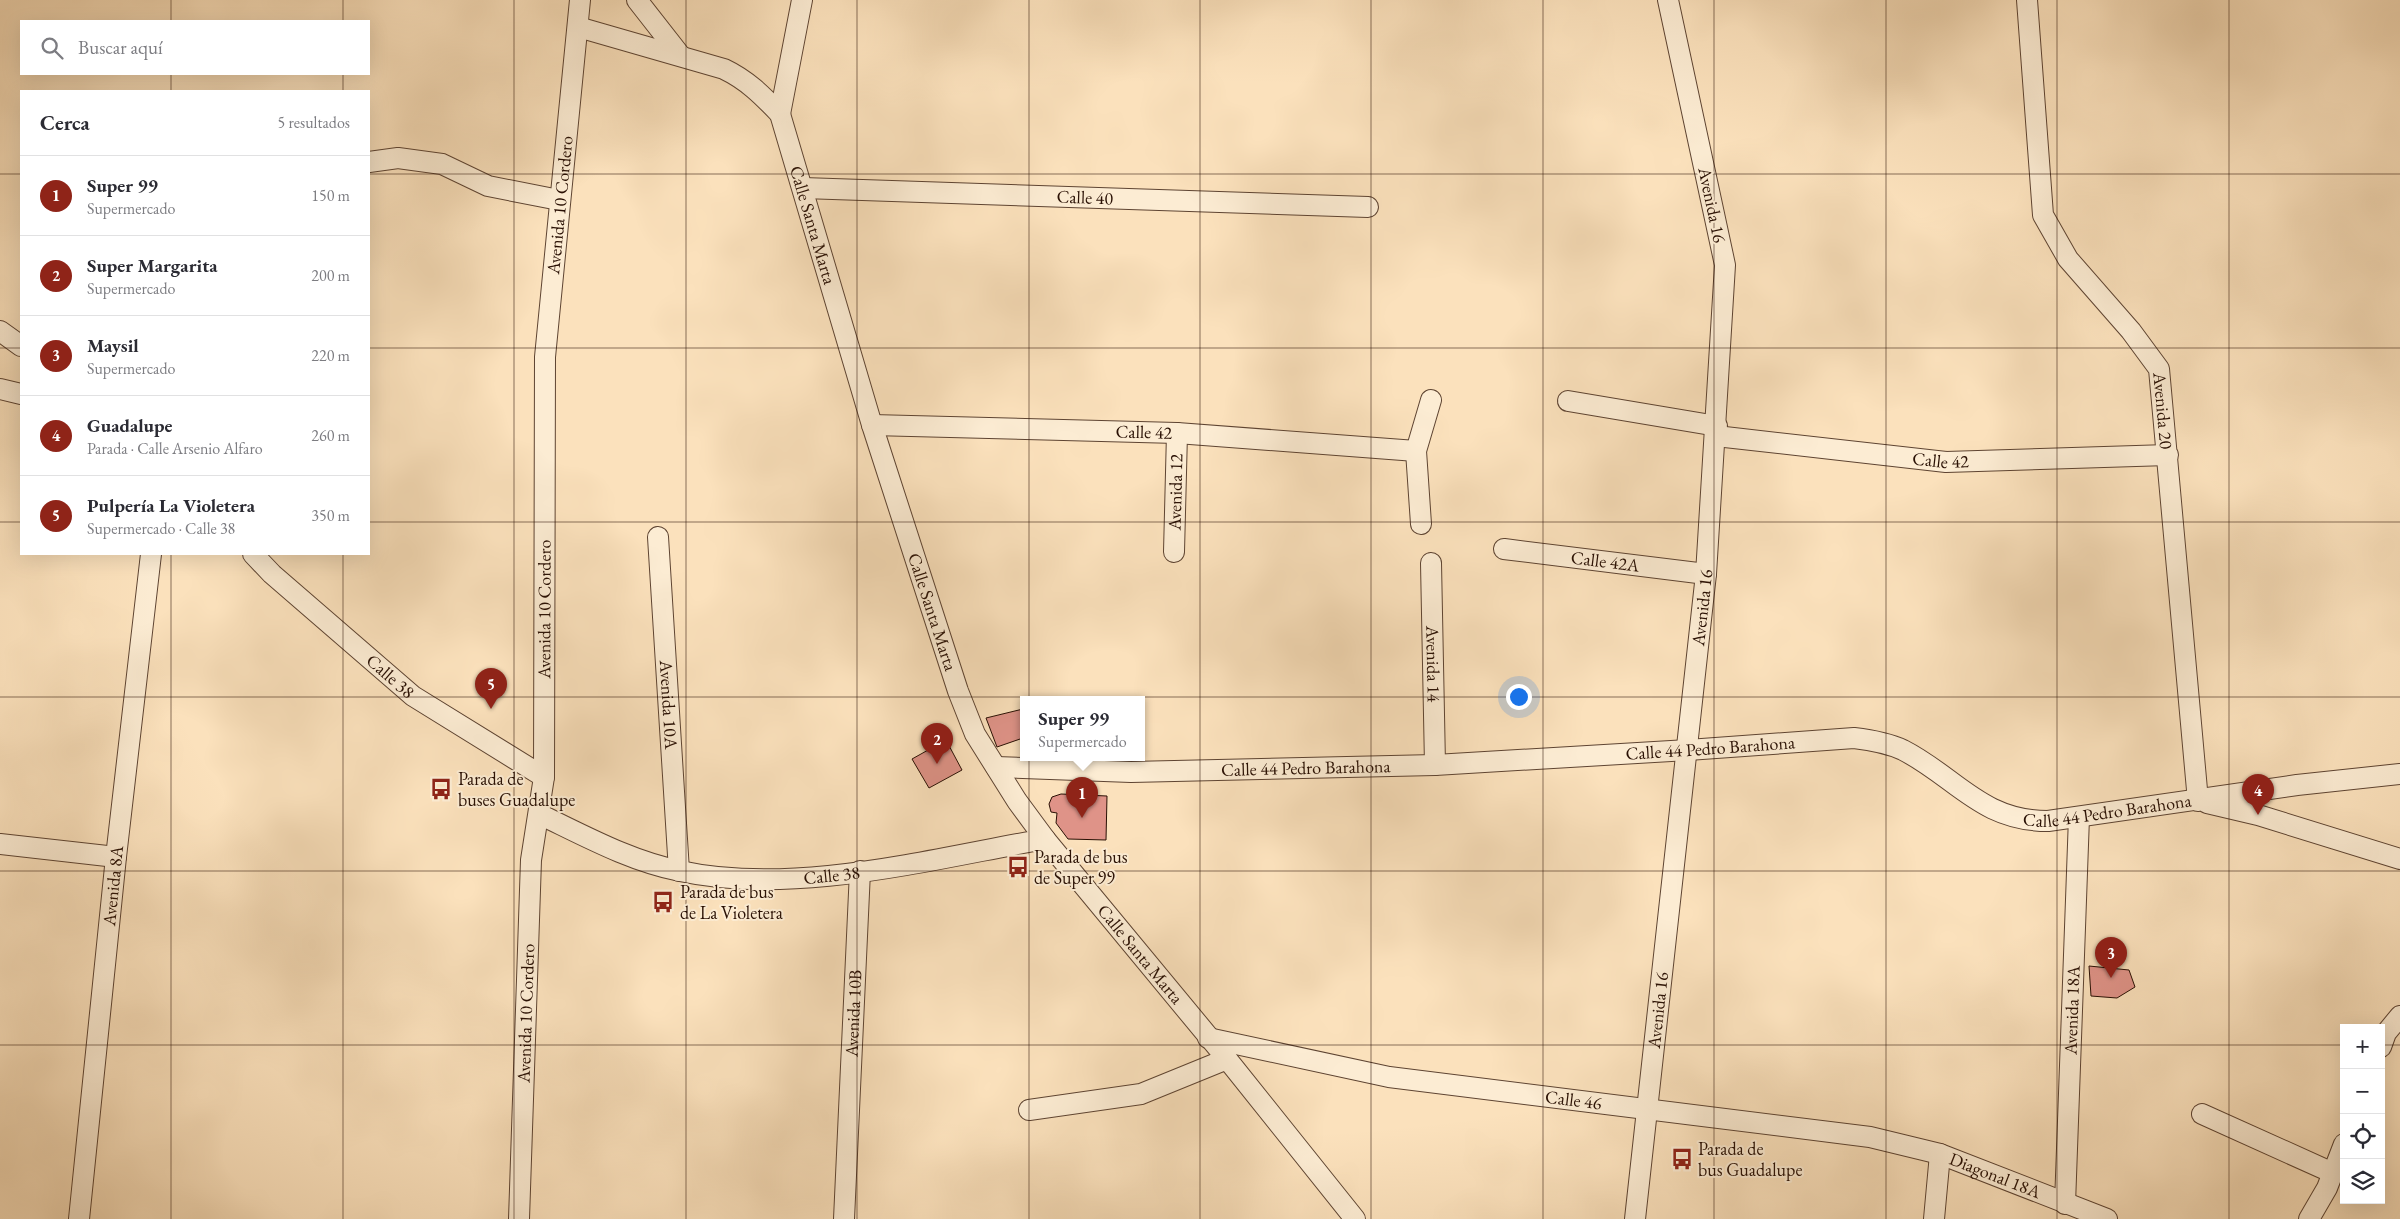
<!DOCTYPE html>
<html lang="es">
<meta charset="utf-8">
<style>
:root{--surface:#fff;--page:#f2f2f3;--text:#2b2b33;--muted:#7c7c81;--line:#e1e1e2;--accent:#8f2418}
body{margin:0;font-family:"EB Garamond",serif;background:var(--page);color:var(--text)}
.controls{position:absolute;right:15px;bottom:15px;display:grid;overflow:hidden;border-radius:0px;box-shadow:0 5px 20px #0002}
.controls button{width:45px;height:45px;display:grid;place-items:center;padding:0;border:0;border-bottom:1px solid var(--line);background:var(--surface);color:var(--text);font:25px sans-serif}
.you{position:absolute;left:1518px;top:696px;width:18px;height:18px;margin:-12px;border:4px solid #fff;border-radius:50%;background:#1a73e8;box-shadow:0 0 0 8px #1a73e833}
.badge{display:grid;place-items:center;width:32px;height:32px;border-radius:50%;background:var(--accent);color:#fff;font-size:16px;font-weight:700}
.pin{position:absolute;translate:-50% -41px;filter:drop-shadow(0 1px 2px #0008)}
.pin::after{content:'';position:absolute;top:26px;width:18px;height:15px;background:inherit;clip-path:polygon(0 0,100% 0,50% 100%)}
.popup{position:absolute;left:1020px;top:696px;width:125px;height:65px;box-sizing:border-box;display:grid;place-content:center;border-radius:0px;background:var(--surface);filter:drop-shadow(0 1px 4px #0005);font-size:16px;white-space:nowrap;color:var(--muted)}
.popup b{font-size:19px;color:var(--text)}
.popup::after{content:'';position:absolute;left:50%;top:100%;margin-left:-10px;border:10px solid transparent;border-top-color:var(--surface)}
.list{margin:0;padding:0;list-style:none}
h2{display:flex;justify-content:space-between;align-items:center;height:65px;margin:0;padding:0 20px;font-size:21px}
h2 small{font-size:16px;font-weight:400;color:var(--muted)}
.list li{display:grid;grid-template-columns:32px 1fr auto;gap:15px;align-items:center;box-sizing:border-box;height:80px;padding:0 20px;border-top:1px solid var(--line)}
.list b{display:block;font-size:19px;white-space:nowrap}
.list p{margin:0;font-size:16px;white-space:nowrap;color:var(--muted)}
.list em{font-size:16px;font-style:normal;color:var(--muted)}
.icon{flex:none;width:28px;height:28px;fill:none;stroke:currentColor;stroke-width:2;stroke-linecap:round;stroke-linejoin:round}
.map{position:relative;flex:none;width:2400px;height:1219px;overflow:hidden}
.search{position:absolute;background:var(--surface);box-shadow:0 5px 20px #0002;left:20px;top:20px;width:350px;height:55px;display:flex;align-items:center;gap:12px;box-sizing:border-box;padding:0 18px;border-radius:0px;color:var(--muted);font-size:19px}
.panel{position:absolute;background:var(--surface);box-shadow:0 5px 20px #0002;left:20px;top:90px;width:350px;height:465px;border-radius:0px}
.map>svg:first-child{display:block}
</style>
<div class="map">
<svg width="2400" height="1219" viewBox="0 0 2400 1219">
<rect width="100%" height="100%" fill="#fbe1bc"/>
<filter id="stains"><feTurbulence type="fractalNoise" baseFrequency=".004" numOctaves="4"/><feColorMatrix values="0 0 0 0 .2 0 0 0 0 .09 0 0 0 0 .02 0 0 0 .5 -.17"/></filter>
<radialGradient id="worn" r=".72"><stop offset=".6" stop-color="#630" stop-opacity="0"/><stop offset="1" stop-color="#630" stop-opacity=".3"/></radialGradient>
<path fill="#df9388" stroke="#291004" d="M1023 709V738L997 747 986 718Z
M946 740 962 770 929 788 912 759Z
M1061 794 1107 796 1106 840 1068 839 1056 823 1057 813 1051 812 1049 804 1052 797Z
M2089 966 2129 970 2135 987 2117 998 2091 996Z"/>
<g fill="none" stroke-linecap="round" stroke-linejoin="round">
<g stroke="#5e4432" stroke-width="22">
<g id="minor">
<path d="M637 0 680 55"/>
<path id="s1" d="M2027 0 2043 215 2068 259 2131 331 2159 369 2198 801"/>
<path id="s2" d="M578 27 724 69C747 80 762 95 780 114L872 425 958 691 975 734 1017 801 1045 839 1227 1059 1355 1219"/>
<path d="M780 114 802 0"/>
<path d="M369 162 398 158 442 164 488 186 559 200"/>
<path id="s3" d="M803 188 1368 207"/>
<path d="M0 331 21 346"/>
<path d="M0 389 21 394"/>
<path d="M1568 401 1717 426"/>
<path id="s4" d="M872 425 1177 433 1416 451"/>
<path id="s5" d="M1716 436 1946 462 2168 455"/>
<path d="M1421 524 1416 451 1431 400"/>
<path id="s6" d="M658 537 679 871"/>
<path id="s7" d="M1504 549 1706 574"/>
<path id="s8" d="M1174 552 1177 433"/>
<path id="s9" d="M253 554 272 574 413 696 544 777"/>
<path id="s10" d="M1431 563 1435 765"/>
<path id="s11" d="M996 767 1131 772 1435 765 1688 750 1854 738C1871 740 1888 743 1903 750 1956 777 1981 821 2048 821L2297 785 2400 774"/>
<path d="M2207 803 2258 815 2400 859"/>
<path id="s12" d="M539 814C585 836 630 861 680 871 793 896 931 859 1045 839"/>
<path d="M0 844 116 857"/>
<path id="s13" d="M1208 1038 1389 1077 1870 1137 1940 1154 2107 1219"/>
<path d="M2381 1047 2386 1033 2400 1016"/>
<path d="M1029 1110 1141 1094 1227 1059"/>
<path d="M2202 1114 2333 1173"/>
<path id="s14" d="M2065 1204 2079 817"/>
<path id="s15" d="M79 1219 116 857 151 554"/>
<path id="s16" d="M519 1219 531 860 544 777 545 357 580 0"/>
<path id="s17" d="M844 1219 860 871"/>
<path id="s18" d="M1635 1219 1706 574 1725 265 1668 0"/>
<path d="M1934 1219 1940 1154"/>
<path d="M2309 1219 2327 1188 2344 1144"/>
</g>
</g>
<use href="#minor" stroke="#fcecd3" stroke-width="20"/>
</g>
<path fill="none" stroke="#291004" stroke-width="1" stroke-opacity="0.55" d="M171 0V21M343 0V21M514 0V1219M686 0V1219M857 0V1219M1029 0V1219M1200 0V1219M1371 0V1219M1543 0V1219M1714 0V1219M1886 0V1219M2057 0V1219M2229 0V1219M171 74V91M343 74V91M0 174H21M369 174H2400M0 348H21M369 348H2400M0 522H21M369 522H2400M171 554V1219M343 554V1219M0 697H2400M0 871H2400M0 1045H2344M2381 1045H2400"/>
<defs>
<g id="bus-bare" transform="scale(1.725)"><path d="M-5-6H5V4H4V6H2V4H-2V6H-4V4H-5ZM-3.5-4V0h7V-4ZM-3.5 1.2v1.5H-2V1.2ZM2 1.2v1.5H3.5V1.2Z" fill="#8f2418" stroke="#fcecd3" stroke-width="2.5" paint-order="stroke"/></g>
</defs>
<g fill-rule="evenodd">
<use href="#bus-bare" x="441" y="789"/>
<use href="#bus-bare" x="1018" y="867"/>
<use href="#bus-bare" x="663" y="902"/>
<use href="#bus-bare" x="1682" y="1159"/>
</g>
<g text-anchor="middle" stroke-width="4" stroke-linejoin="round" paint-order="stroke">
<g font-size="18" fill="#291004" stroke="#fcecd3">
<text dy="6" stroke="none"><textPath href="#s3" startOffset="282">Calle 40</textPath></text>
<text dy="6" stroke="none"><textPath href="#s16" startOffset="1016">Avenida 10 Cordero</textPath></text>
<text transform="translate(1712 205) rotate(78)" y="6">Avenida 16</text>
<text dy="6" stroke="none"><textPath href="#s2" startOffset="340">Calle Santa Marta</textPath></text>
<text dy="6" stroke="none"><textPath href="#s1" startOffset="451">Avenida 20</textPath></text>
<text dy="6" stroke="none"><textPath href="#s4" startOffset="272">Calle 42</textPath></text>
<text dy="6" stroke="none"><textPath href="#s5" startOffset="226">Calle 42</textPath></text>
<text dy="6" stroke="none"><textPath href="#s8" startOffset="60">Avenida 12</textPath></text>
<text dy="6" stroke="none"><textPath href="#s7" startOffset="102">Calle 42A</textPath></text>
<text dy="6" stroke="none"><textPath href="#s18" startOffset="615">Avenida 16</textPath></text>
<text dy="6" stroke="none"><textPath href="#s16" startOffset="611">Avenida 10 Cordero</textPath></text>
<text dy="6" stroke="none"><textPath href="#s2" startOffset="745">Calle Santa Marta</textPath></text>
<text dy="6" stroke="none"><textPath href="#s10" startOffset="101">Avenida 14</textPath></text>
<text dy="6" stroke="none"><textPath href="#s9" startOffset="184">Calle 38</textPath></text>
<text dy="6" stroke="none"><textPath href="#s6" startOffset="168">Avenida 10A</textPath></text>
<text dy="6" stroke="none"><textPath href="#s11" startOffset="715">Calle 44 Pedro Barahona</textPath></text>
<text dy="6" stroke="none"><textPath href="#s11" startOffset="310">Calle 44 Pedro Barahona</textPath></text>
<text dy="6" stroke="none"><textPath href="#s11" startOffset="1134">Calle 44 Pedro Barahona</textPath></text>
<text dy="6" stroke="none"><textPath href="#s12" startOffset="305">Calle 38</textPath></text>
<text dy="6" stroke="none"><textPath href="#s15" startOffset="335">Avenida 8A</textPath></text>
<text dy="6" stroke="none"><textPath href="#s2" startOffset="1150">Calle Santa Marta</textPath></text>
<text dy="6" stroke="none"><textPath href="#s14" startOffset="194">Avenida 18A</textPath></text>
<text dy="6" stroke="none"><textPath href="#s18" startOffset="210">Avenida 16</textPath></text>
<text dy="6" stroke="none"><textPath href="#s16" startOffset="206">Avenida 10 Cordero</textPath></text>
<text dy="6" stroke="none"><textPath href="#s17" startOffset="206">Avenida 10B</textPath></text>
<text dy="6" stroke="none"><textPath href="#s13" startOffset="371">Calle 46</textPath></text>
<text dy="6" stroke="none"><textPath href="#s13" startOffset="801">Diagonal 18A</textPath></text>
</g>
<g font-size="18" fill="#291004" stroke="#fcecd3" text-anchor="start">
<text x="458" y="785">Parada de<tspan x="458" dy="21">buses Guadalupe</tspan></text>
<text x="1034" y="863">Parada de bus<tspan x="1034" dy="21">de Super 99</tspan></text>
<text x="680" y="898">Parada de bus<tspan x="680" dy="21">de La Violetera</tspan></text>
<text x="1698" y="1155">Parada de<tspan x="1698" dy="21">bus Guadalupe</tspan></text>
</g>
</g>
<rect width="100%" height="100%" filter="url(#stains)"/>
<rect width="100%" height="100%" fill="url(#worn)"/>
</svg>
<div class="controls">
<button>+</button>
<button>−</button>
<button><svg class="icon" aria-label="locate" viewBox="0 0 24 24"><circle cx="12" cy="12" r="6"/><path d="M12 2v4M12 18v4M2 12h4M18 12h4"/></svg></button>
<button><svg class="icon" aria-label="layers" viewBox="0 0 24 24"><path d="M12 4l9 5-9 5-9-5zM3 14l9 5 9-5"/></svg></button>
</div>
<div class="you"></div>
<div class="pin badge" style="left:1082px;top:818px">1</div>
<div class="popup"><b>Super 99</b>Supermercado</div>
<div class="pin badge" style="left:937px;top:764px">2</div>
<div class="pin badge" style="left:2111px;top:978px">3</div>
<div class="pin badge" style="left:2258px;top:815px">4</div>
<div class="pin badge" style="left:491px;top:709px">5</div>
<div class="search"><svg class="icon" aria-label="search" viewBox="0 0 24 24"><circle cx="10" cy="10" r="6"/><path d="M15 15l6 6"/></svg>Buscar aquí</div>
<section class="panel">
<h2>Cerca<small>5 resultados</small></h2>
<ul class="list">
<li><span class="badge">1</span><div><b>Super 99</b><p>Supermercado</p></div><em>150 m</em></li>
<li><span class="badge">2</span><div><b>Super Margarita</b><p>Supermercado</p></div><em>200 m</em></li>
<li><span class="badge">3</span><div><b>Maysil</b><p>Supermercado</p></div><em>220 m</em></li>
<li><span class="badge">4</span><div><b>Guadalupe</b><p>Parada · Calle Arsenio Alfaro</p></div><em>260 m</em></li>
<li><span class="badge">5</span><div><b>Pulpería La Violetera</b><p>Supermercado · Calle 38</p></div><em>350 m</em></li>
</ul>
</section>
</div>
